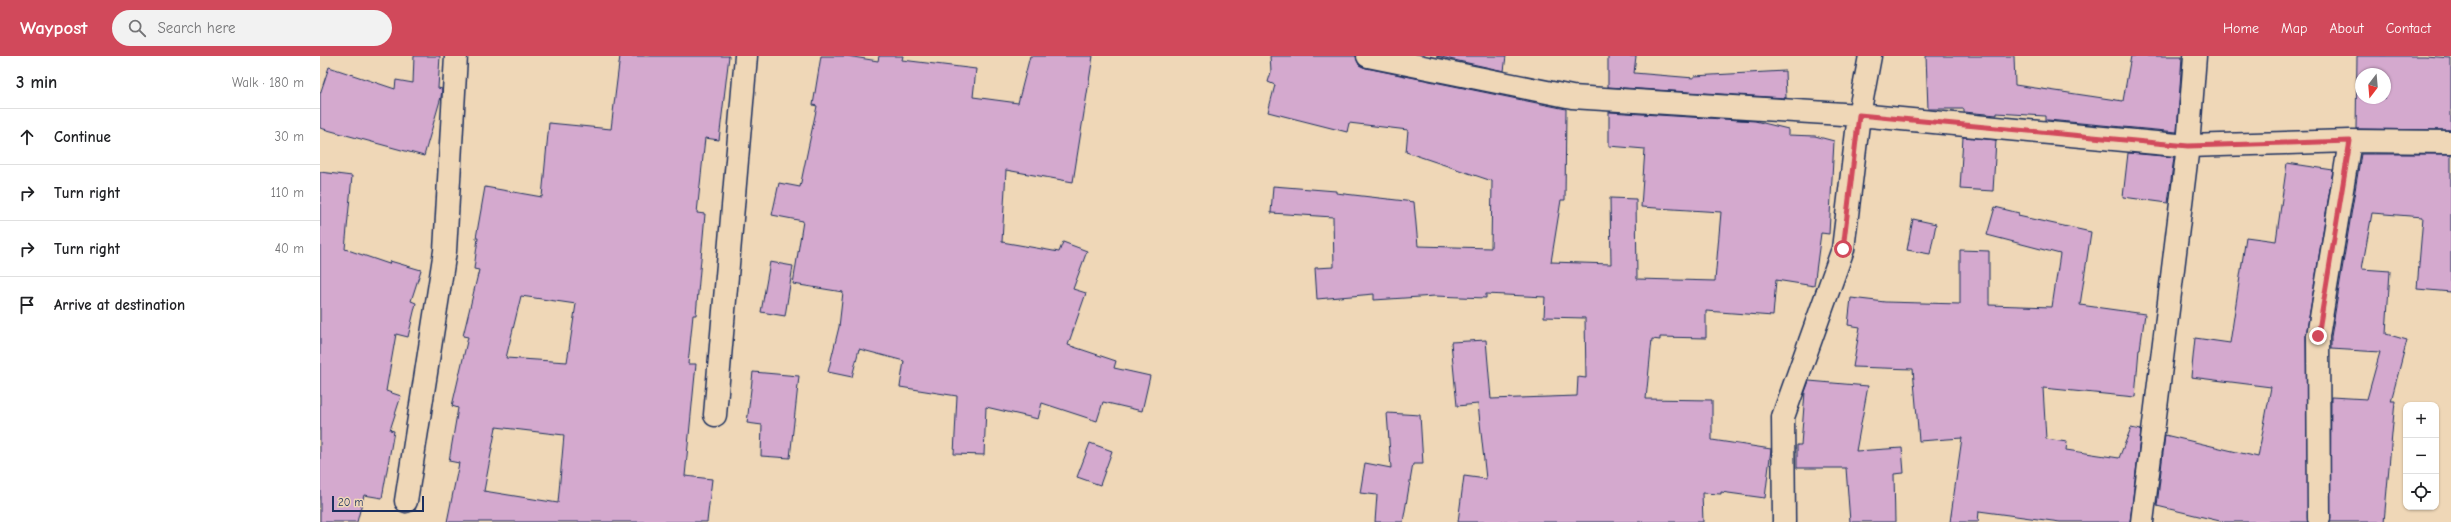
<!DOCTYPE html>
<meta charset="utf-8">
<style>
:root{--surface:#fff;--page:#f2f2f2;--text:#202124;--muted:#757577;--line:#e0e0e0;--accent:#d1495b}
body{margin:0;font-family:"Comic Neue",sans-serif;background:var(--page);color:var(--text)}
.controls{position:absolute;right:12px;bottom:12px;display:grid;overflow:hidden;border-radius:8px;box-shadow:0 1px 3px #0004}
.controls button{width:36px;height:36px;display:grid;place-items:center;padding:0;border:0;border-bottom:1px solid var(--line);background:var(--surface);color:var(--text);font:20px sans-serif}
.compass{position:absolute;left:2035px;top:12px;width:36px;height:36px;border-radius:50%;background:var(--surface);box-shadow:0 1px 3px #0004;rotate:196deg}
.scale{position:absolute;left:12px;bottom:10px;width:92px;box-sizing:border-box;padding-left:4px;border:2px solid #1b2f5e;border-top:0;font-size:11px;line-height:14px;white-space:nowrap;color:#1b2f5e;-webkit-text-stroke:3px #efd7b7;paint-order:stroke}
.stop{position:absolute;width:12px;height:12px;margin:-9px;border:3px solid #d1495b;border-radius:50%;background:#fff}
.stop.end{background:#d1495b;border-color:#fff;box-shadow:0 1px 4px #0008}
.list{margin:0;padding:0;list-style:none}
h2{display:flex;justify-content:space-between;align-items:center;height:52px;margin:0;padding:0 16px;font-size:17px}
h2 small{font-size:13px;font-weight:400;color:var(--muted)}
.list li{display:grid;grid-template-columns:26px 1fr auto;gap:12px;align-items:center;box-sizing:border-box;height:56px;padding:0 16px;border-top:1px solid var(--line)}
.list b{display:block;font-size:15px;white-space:nowrap}
.list em{font-size:13px;font-style:normal;color:var(--muted)}
.icon{flex:none;width:22px;height:22px;fill:none;stroke:currentColor;stroke-width:2;stroke-linecap:round;stroke-linejoin:round}
.map{position:relative;flex:none;width:2131px;height:466px;overflow:hidden}
header{display:flex;align-items:center;gap:24px;box-sizing:border-box;height:56px;padding:0 20px;background:var(--accent);color:#fff}
header strong{font-size:19px}
nav{display:flex;gap:22px;margin-inline-start:auto;font-size:14px}
.search{width:280px;height:36px;background:var(--page);display:flex;align-items:center;gap:10px;box-sizing:border-box;padding:0 14px;border-radius:22px;color:var(--muted);font-size:15px}
main{display:flex}
aside{flex:1;background:var(--surface)}
.map>svg:first-child{display:block}
</style>
<header>
<strong>Waypost</strong>
<div class="search"><svg class="icon" aria-label="search" viewBox="0 0 24 24"><circle cx="10" cy="10" r="6"/><path d="M15 15l6 6"/></svg>Search here</div>
<nav><a>Home</a><a>Map</a><a>About</a><a>Contact</a></nav>
</header>
<main>
<aside>
<h2>3 min<small>Walk · 180 m</small></h2>
<ul class="list">
<li><svg class="icon" aria-label="ahead" viewBox="0 0 24 24"><path d="M12 20V5M6 11l6-6 6 6"/></svg><div><b>Continue</b></div><em>30 m</em></li>
<li><svg class="icon" aria-label="right" viewBox="0 0 24 24"><path d="M7 20v-9h11M14 6l5 5-5 5"/></svg><div><b>Turn right</b></div><em>110 m</em></li>
<li><svg class="icon" aria-label="right" viewBox="0 0 24 24"><path d="M7 20v-9h11M14 6l5 5-5 5"/></svg><div><b>Turn right</b></div><em>40 m</em></li>
<li><svg class="icon" aria-label="arrive" viewBox="0 0 24 24"><path d="M6 21V4h12l-3 4 3 4H6"/></svg><div><b>Arrive at destination</b></div></li>
</ul>
</aside>
<div class="map">
<svg width="2131" height="466" viewBox="0 0 2131 466">
<rect width="100%" height="100%" fill="#efd7b7"/>
<filter id="ink" filterUnits="userSpaceOnUse"><feTurbulence type="fractalNoise" baseFrequency=".025" numOctaves="2"/><feDisplacementMap in="SourceGraphic" scale="8" xChannelSelector="R" yChannelSelector="G"/><feConvolveMatrix kernelMatrix="1 2 1 2 8 2 1 2 1" color-interpolation-filters="sRGB"/></filter>
<g filter="url(#ink)">
<path fill="#d4a9ce" stroke="#1b2f5e" fill-rule="evenodd" d="M94 0H120L118 32 122 33 121 41 104 100 0 72V38L9 11 75 33 76 24 93 27Z
M300 0H409L399 84 385 82 377 157 385 158 376 259H373L368 308H376L365 420 392 423 387 466H127L139 407 129 405 138 352 132 350 148 281 143 280 159 214 154 213 158 182H156L165 131 222 141 229 67 291 73ZM201 240 256 248 247 306 186 302ZM176 371 244 379 238 447 164 435Z
M501 0H527L558 5 559 0H583L582 4 656 13 653 41 698 47 710 0H773L753 126 686 114 682 186 739 196 743 186 767 195 753 233 766 237 748 289 796 305 794 312 830 320 822 355 783 346 777 365 722 347 718 363 666 351 664 399 634 398 637 340 580 331 584 305 539 293 532 321 508 316 519 271 523 236 473 228 483 165 452 159 459 127 480 131 497 50 493 49Z
M950 0H1036L1039 9 1046 12 1246 53 1245 144H1241L1231 206 1291 208 1290 142 1316 143 1317 223 1395 225 1401 156 1321 151 1325 93 1289 90V56L1435 65 1468 73V79L1495 80 1514 85 1509 178 1501 177 1494 230 1456 224 1453 260 1386 255V282L1340 281V284L1332 283 1326 343 1392 344V384L1451 393 1445 442 1401 436V438L1382 437 1383 466H1138L1144 420 1166 423 1158 348 1137 350 1131 286 1166 284 1171 343 1257 340 1258 321 1266 322 1265 262 1224 261 1225 241 1166 238V242L1115 240 1054 244V238L997 243 995 212 1014 211 1013 161 951 157 953 130 1016 135V137L1094 146 1098 190 1171 192 1172 125 1086 96 1088 74 1029 67 1027 76 948 56 955 29 948 26 951 16Z
M1116 0H1186L1184 15Z
M1288 0H1316L1314 17 1374 22V20L1465 15 1466 42 1288 31Z
M1606 0H1694L1695 29 1803 45 1811 0H1862L1857 76 1728 64H1725V60L1677 57V59L1644 56V53H1608Z
M2037 0H2105L2131 2V74L2036 73ZM2041 18H2065V42H2041Z
M1643 81 1676 84 1673 135 1640 133Z
M1808 97 1854 101 1848 147 1803 141Z
M2041 98H2131V236L2097 233 2103 161 2052 157 2042 213 2070 215 2066 278 2087 284 2071 345H2075L2064 466H2010L2011 341 2047 343 2060 296 2011 293V281Z
M1967 107 2013 114 1986 280 1988 466H1904L1837 450 1845 379 1938 401 1951 331 1871 321 1875 282 1910 287 1926 181 1956 185Z
M0 116 32 120 25 193 69 208 70 205 101 214 91 245 96 247 88 281 76 278 66 335 81 340 70 374 74 375 62 442 44 439 37 466H0Z
M1675 151 1699 157 1698 160 1771 176 1760 249 1825 258 1820 293H1819L1815 341 1723 332 1726 383 1747 386 1746 394 1799 402 1811 372 1821 374 1810 466H1740L1659 455 1658 466H1630L1642 382 1599 385 1593 313 1533 311 1540 271 1528 269 1531 242 1565 246 1640 248V194L1669 195V249L1732 251 1740 198 1667 179Z
M1593 163 1616 168 1610 198 1587 194Z
M450 206 473 210 465 260 441 256Z
M433 316 479 320 470 402 441 400 442 369 427 367Z
M1489 325 1548 330 1536 395 1582 392 1584 417 1574 418 1575 466H1530L1526 412H1477V389H1481L1485 336Z
M1067 357 1100 359 1103 408H1093L1083 466H1055L1057 439 1040 437 1045 407 1071 412Z
M770 387 792 395 780 429 757 421Z"/>
<g fill="none" stroke-linecap="round" stroke-linejoin="round">
<g stroke="#1b2f5e" stroke-width="25">
<path id="street" d="M1048 0 1252 41 1539 59 1868 90 2030 85 2131 86
M395 359 426 0
M86 445 125 195 136 0
M1999 462 1998 280 2030 85
M1464 466 1463 361 1523 193 1539 59 1550 0
M1822 466 1868 90 1875 0"/>
</g>
<use href="#street" stroke="#efd7b7" stroke-width="22"/>
</g>
</g>
<g fill="none" stroke-linecap="round" stroke-linejoin="round" filter="url(#ink)">
<path stroke="#d1495b" stroke-width="5" d="M1523 193 1539 59 1868 90 2030 85 1998 280"/>
</g>
</svg>
<div class="controls">
<button>+</button>
<button>−</button>
<button><svg class="icon" aria-label="locate" viewBox="0 0 24 24"><circle cx="12" cy="12" r="6"/><path d="M12 2v4M12 18v4M2 12h4M18 12h4"/></svg></button>
</div>
<svg class="compass" viewBox="-18 -18 36 36"><path d="M0-13l5 13h-10z" fill="#e53935"/><path d="M0 13l5-13h-10z" fill="#757577"/></svg>
<div class="scale">20 m</div>
<div class="stop" style="left:1523px;top:193px"></div>
<div class="stop end" style="left:1998px;top:280px"></div>
</div>
</main>
